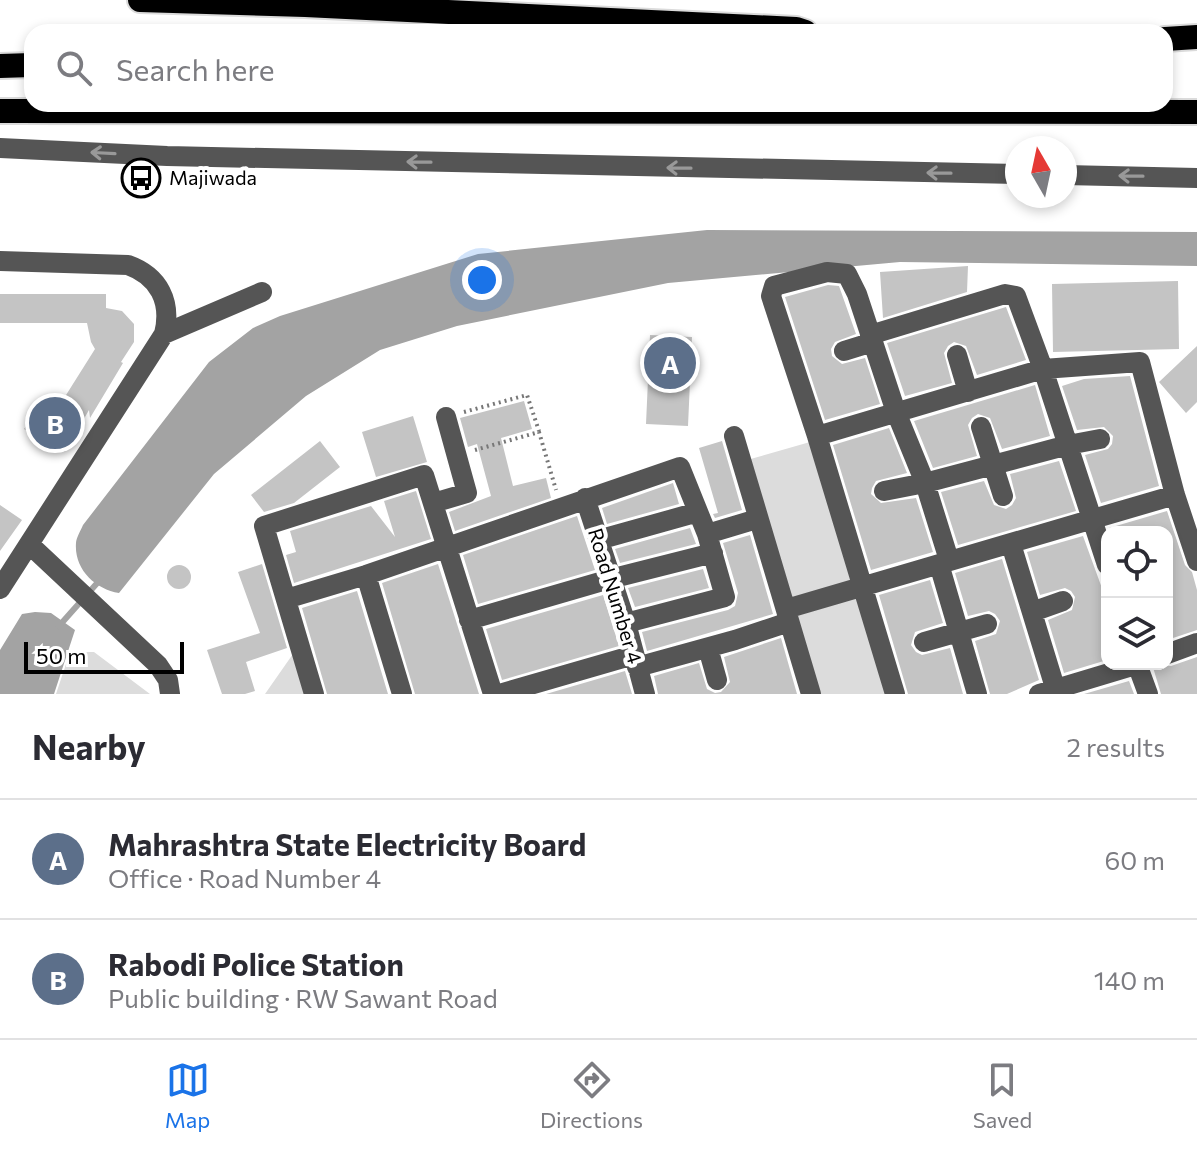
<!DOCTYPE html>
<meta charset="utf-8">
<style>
:root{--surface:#fff;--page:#f2f2f3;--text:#2b2b33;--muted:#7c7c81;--line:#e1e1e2;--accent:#1a73e8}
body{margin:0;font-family:Commissioner,sans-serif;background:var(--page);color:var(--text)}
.controls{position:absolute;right:24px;bottom:24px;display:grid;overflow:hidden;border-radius:16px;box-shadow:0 4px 12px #0003}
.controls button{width:72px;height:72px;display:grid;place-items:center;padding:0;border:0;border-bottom:2px solid var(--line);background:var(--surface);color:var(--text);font:40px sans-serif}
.compass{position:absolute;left:1005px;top:136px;width:72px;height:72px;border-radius:50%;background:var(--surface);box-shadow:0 4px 12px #0003;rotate:351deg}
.scale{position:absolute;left:24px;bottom:20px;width:160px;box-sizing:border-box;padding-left:8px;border:4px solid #000;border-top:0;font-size:22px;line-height:28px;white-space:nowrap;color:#000;-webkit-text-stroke:6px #fff;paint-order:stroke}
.you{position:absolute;left:482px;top:280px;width:28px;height:28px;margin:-20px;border:6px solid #fff;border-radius:50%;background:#1a73e8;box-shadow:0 0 0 12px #1a73e833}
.badge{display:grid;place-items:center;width:52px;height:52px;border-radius:50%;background:var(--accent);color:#fff;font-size:26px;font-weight:700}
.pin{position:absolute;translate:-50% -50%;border:4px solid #fff;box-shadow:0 2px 8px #0006}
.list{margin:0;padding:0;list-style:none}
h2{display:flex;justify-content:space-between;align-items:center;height:104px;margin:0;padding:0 32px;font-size:34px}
h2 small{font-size:26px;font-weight:400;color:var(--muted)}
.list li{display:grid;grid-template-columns:52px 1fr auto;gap:24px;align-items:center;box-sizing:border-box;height:120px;padding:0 32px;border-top:2px solid var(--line)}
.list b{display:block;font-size:30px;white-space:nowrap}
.list p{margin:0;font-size:26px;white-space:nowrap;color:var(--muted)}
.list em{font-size:26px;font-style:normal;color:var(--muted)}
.icon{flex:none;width:44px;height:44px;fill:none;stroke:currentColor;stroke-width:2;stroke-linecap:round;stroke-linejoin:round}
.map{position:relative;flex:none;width:1197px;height:694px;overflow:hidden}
.search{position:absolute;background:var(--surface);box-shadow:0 4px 12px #0003;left:24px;right:24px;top:24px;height:88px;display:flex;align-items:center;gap:20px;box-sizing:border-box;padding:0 28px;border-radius:24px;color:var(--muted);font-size:30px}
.sheet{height:344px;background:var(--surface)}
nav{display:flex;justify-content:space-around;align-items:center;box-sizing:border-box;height:112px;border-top:2px solid var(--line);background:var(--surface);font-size:22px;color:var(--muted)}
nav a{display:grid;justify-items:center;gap:4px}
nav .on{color:var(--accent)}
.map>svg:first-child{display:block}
</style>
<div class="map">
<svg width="1197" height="694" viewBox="0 0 1197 694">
<rect width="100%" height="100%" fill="#fff"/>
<path fill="#dcdcdc" d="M810 442 857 585 789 603 747 460Z
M859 594 889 694H818L794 616Z
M295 651 307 694H265Z
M79 652H94L150 694H56L67 661Z"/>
<path fill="#a3a3a3" d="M707 230 1197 232V266L900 262 668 283 457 326 380 350 306 396 214 474 119 593C95 589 74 569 76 543 76 538 81 530 83 525L209 362 253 328 280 316 478 254Z
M35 612 51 613 75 630 54 694H0V650L22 614Z"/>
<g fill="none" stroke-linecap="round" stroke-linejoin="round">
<path stroke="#a3a3a3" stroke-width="6" d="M59 626 99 581"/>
</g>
<path fill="#c4c4c4" d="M968 266 967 292 883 318 880 272Z
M1178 281 1179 349 1053 352 1052 284Z
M828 285 839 286 856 334 835 342 831 349 832 356 842 364 865 358 880 404 825 420 785 297Z
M0 294H106V308L122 311 134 324V342L121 362 123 363 90 418 89 410 65 452 24 429 49 397 61 403 95 349 91 342 87 323H0Z
M1006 307 1026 360 977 375 966 346 954 342 948 346 944 353 952 383 905 396 887 343Z
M650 335 692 337 688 426 646 424Z
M1197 346V402L1186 413 1159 382Z
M1130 376 1159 486 1101 503 1085 455 1108 449 1112 444 1113 436 1104 427 1077 430 1062 386 1084 379Z
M1035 385 1050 436 1002 449 990 418 978 414 972 418 968 425 977 456 933 468 914 421Z
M524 401 532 429 501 438 513 486 546 478 551 498 455 531 449 512 491 496 477 444 468 447 460 418Z
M413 416 427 462 376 477 362 432Z
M889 428 907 473 876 481 872 488 871 494 881 503 916 498 933 552 871 570 833 445Z
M320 441 340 467 294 503 264 512 251 495Z
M722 441 742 510 715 518 713 514 718 513 699 448Z
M1059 461 1076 511 958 545 941 492 984 481 994 505 1006 509 1012 505 1016 498 1010 474Z
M673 483 679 504 607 524 602 508Z
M416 491 431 539 294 583 286 555 296 552 290 531 371 506 395 537 384 501Z
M0 505 22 520 0 551Z
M1167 511 1185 565 1192 572 1197 590V630L1167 640V532H1110L1109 528Z
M577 516 595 570 478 604 463 555Z
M690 528 696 544 620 563 615 549Z
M750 535 773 614 647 651 642 632 728 610 735 606 738 593 723 543Z
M1083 536 1107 602V660L1064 673 1048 620 1072 610 1075 597 1071 591 1065 588 1040 595 1027 552Z
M1002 559 1039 680 1007 694H990L975 641 996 634 1000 621 995 614 989 611 968 616 955 573Z
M262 564 287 648 246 662 255 691 245 694H222L207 650 260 633 238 572Z
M438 564 457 624 479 694H415L382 583Z
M167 577a12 12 0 1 1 24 0a12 12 0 1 1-24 0Z
M703 569 709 588 635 607 628 588Z
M930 580 943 623 915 632 911 645 916 652 922 655 950 648 963 694H908L879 595Z
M357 591 388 694H327L302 608Z
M603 595 619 646 502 680 486 629Z
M781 638 797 694H658L654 676 699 663 707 689 715 693 721 692 730 682 724 657Z
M1197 657V694H1161L1152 664 1171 666Z
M625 671 632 694H546Z
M1129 681 1134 694H1084Z"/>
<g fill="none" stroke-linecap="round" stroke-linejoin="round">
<g stroke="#dbdbdb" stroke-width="28">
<path id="highway" d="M140 0 305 5 796 29 805 32
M1165 39 1197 37
M0 66 32 65
M0 111 1197 112"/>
</g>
<path stroke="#777" stroke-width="4" stroke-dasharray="2 4" stroke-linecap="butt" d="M464 412 527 395 539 431
M475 450 539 432 556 490"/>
<path stroke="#555" stroke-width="20" d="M0 148 167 156 1017 174
M1065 175 1197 178
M0 261 128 265C159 276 172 302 164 334L0 589
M164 334 262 292
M870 335 1005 294 1016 296 1043 369 1107 565
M844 351 873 342
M957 355 968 392
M981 427 1003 496
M734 436 811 694
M817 436 1043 369 1140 362 1175 495 1197 561
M884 491 925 483 896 412 857 294 847 274 827 272 774 286 771 296 817 436 895 694
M585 498 626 623 645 694
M433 503 467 493 446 417
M707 534 757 519
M598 540 698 512
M29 544 158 665 168 680 170 694
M1011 544 1057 694
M949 560 925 483 1068 445 1100 439
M939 564 977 694
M366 575 402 694
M286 599 366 575 680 467 707 534 725 597 626 623
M786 609 1175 495
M1032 612 1063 601
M469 620 610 579 713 553
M924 642 987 624
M708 648 717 680
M1167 654 1197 643
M1137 664 1148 694
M637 667 735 640 789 622
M314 694 264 526 424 475 493 694
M499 694 634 655
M1039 694 1139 664"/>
<use href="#highway" stroke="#000" stroke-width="24"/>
</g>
<defs><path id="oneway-shaft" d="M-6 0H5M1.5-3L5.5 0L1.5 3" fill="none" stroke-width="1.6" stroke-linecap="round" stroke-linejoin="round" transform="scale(2)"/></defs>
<g stroke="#999">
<use href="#oneway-shaft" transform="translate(103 153) rotate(-177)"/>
<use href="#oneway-shaft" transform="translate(419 162) rotate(-179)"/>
<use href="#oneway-shaft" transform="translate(679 168) rotate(-179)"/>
<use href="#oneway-shaft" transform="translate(939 173) rotate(-179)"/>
<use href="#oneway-shaft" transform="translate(1131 176) rotate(-179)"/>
</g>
<defs>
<g id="bus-ring" transform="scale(2)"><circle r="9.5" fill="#fff" stroke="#000" stroke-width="1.5"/><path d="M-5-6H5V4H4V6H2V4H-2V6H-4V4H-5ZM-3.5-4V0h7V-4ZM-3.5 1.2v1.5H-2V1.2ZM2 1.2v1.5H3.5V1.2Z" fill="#000"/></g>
</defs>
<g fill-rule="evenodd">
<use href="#bus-ring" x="141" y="178"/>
</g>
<g text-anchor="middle" stroke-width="8" stroke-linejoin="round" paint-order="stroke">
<g font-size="20" fill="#000" stroke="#fff" text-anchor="start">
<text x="169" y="185">Majiwada</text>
</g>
<g font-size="20" fill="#000" stroke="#fff">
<text transform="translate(615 596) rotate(73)" y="7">Road Number 4</text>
</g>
</g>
</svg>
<div class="controls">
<button><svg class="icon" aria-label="locate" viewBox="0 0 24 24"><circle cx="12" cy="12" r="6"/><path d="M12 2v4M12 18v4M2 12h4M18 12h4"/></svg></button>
<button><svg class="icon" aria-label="layers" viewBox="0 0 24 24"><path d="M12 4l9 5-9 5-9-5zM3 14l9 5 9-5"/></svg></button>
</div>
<svg class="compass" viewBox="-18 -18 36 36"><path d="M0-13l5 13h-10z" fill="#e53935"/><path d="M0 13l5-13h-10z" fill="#7c7c81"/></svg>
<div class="scale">50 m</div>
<div class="you"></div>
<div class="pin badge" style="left:670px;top:363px;background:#5c6f8a">A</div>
<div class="pin badge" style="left:55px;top:423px;background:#5c6f8a">B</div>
<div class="search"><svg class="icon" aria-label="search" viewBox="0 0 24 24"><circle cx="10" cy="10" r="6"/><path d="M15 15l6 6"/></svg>Search here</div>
</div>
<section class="sheet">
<h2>Nearby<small>2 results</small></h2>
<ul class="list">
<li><span class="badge" style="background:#5c6f8a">A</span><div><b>Mahrashtra State Electricity Board</b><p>Office · Road Number 4</p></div><em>60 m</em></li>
<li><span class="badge" style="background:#5c6f8a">B</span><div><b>Rabodi Police Station</b><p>Public building · RW Sawant Road</p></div><em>140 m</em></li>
</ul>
</section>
<nav>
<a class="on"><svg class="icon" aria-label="map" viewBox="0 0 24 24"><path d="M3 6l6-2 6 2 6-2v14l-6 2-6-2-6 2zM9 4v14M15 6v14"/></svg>Map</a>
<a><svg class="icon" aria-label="directions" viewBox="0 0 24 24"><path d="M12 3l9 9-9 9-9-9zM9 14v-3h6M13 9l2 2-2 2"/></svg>Directions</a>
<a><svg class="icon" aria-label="saved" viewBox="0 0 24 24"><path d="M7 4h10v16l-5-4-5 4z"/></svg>Saved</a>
</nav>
